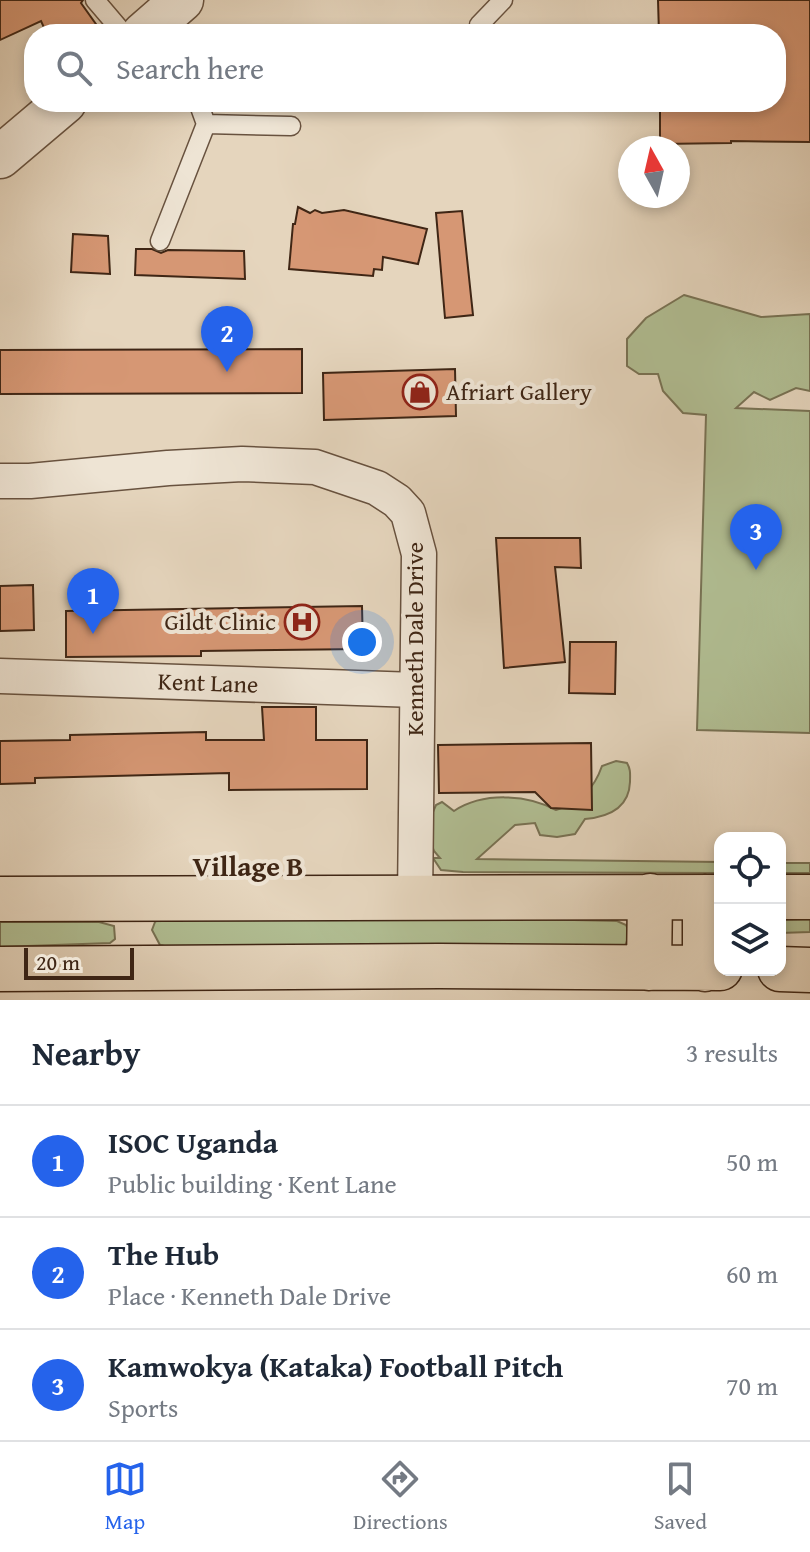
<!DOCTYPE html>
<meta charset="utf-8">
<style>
:root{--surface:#fff;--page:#f6f6f7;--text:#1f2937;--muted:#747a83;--line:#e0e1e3;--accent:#2563eb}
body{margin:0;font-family:"Gentium Book Plus",serif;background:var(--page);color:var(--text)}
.controls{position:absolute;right:24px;bottom:24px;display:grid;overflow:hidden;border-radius:16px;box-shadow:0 4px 12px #0003}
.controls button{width:72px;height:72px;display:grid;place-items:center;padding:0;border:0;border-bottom:2px solid var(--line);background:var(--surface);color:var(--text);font:40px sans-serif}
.compass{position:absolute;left:618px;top:136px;width:72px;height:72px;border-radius:50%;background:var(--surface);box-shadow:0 4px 12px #0003;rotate:352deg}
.scale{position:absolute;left:24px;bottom:20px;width:110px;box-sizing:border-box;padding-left:8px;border:4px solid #3f2615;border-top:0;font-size:22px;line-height:28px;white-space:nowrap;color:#3f2615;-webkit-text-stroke:6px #eee4d4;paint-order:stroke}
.you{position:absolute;left:362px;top:642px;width:28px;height:28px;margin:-20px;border:6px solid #fff;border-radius:50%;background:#1a73e8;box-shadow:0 0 0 12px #1a73e833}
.badge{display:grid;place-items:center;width:52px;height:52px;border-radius:50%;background:var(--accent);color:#fff;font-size:26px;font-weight:700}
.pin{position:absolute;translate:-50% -66px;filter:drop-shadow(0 2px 4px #0008)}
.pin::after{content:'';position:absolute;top:42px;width:28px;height:24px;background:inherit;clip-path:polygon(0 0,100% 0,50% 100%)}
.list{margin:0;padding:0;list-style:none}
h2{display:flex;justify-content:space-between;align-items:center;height:104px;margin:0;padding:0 32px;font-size:34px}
h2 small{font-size:26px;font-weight:400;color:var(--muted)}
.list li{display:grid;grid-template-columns:52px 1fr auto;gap:24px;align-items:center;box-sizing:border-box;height:112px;padding:0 32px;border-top:2px solid var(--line)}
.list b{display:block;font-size:30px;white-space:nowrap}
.list p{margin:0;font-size:26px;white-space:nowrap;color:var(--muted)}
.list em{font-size:26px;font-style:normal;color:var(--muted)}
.icon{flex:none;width:44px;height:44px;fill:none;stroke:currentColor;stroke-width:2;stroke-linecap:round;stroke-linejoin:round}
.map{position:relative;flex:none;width:810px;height:1000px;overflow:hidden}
.search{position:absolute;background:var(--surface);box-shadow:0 4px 12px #0003;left:24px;right:24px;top:24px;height:88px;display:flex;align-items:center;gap:20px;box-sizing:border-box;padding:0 28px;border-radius:32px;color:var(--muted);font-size:30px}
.sheet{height:440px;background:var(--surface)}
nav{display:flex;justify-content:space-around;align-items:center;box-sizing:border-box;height:112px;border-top:2px solid var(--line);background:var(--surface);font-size:22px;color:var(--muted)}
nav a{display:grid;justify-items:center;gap:4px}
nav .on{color:var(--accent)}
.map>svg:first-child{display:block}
</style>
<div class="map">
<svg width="810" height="1000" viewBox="0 0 810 1000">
<rect width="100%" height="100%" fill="#e5d5bd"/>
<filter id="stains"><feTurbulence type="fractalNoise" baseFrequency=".0025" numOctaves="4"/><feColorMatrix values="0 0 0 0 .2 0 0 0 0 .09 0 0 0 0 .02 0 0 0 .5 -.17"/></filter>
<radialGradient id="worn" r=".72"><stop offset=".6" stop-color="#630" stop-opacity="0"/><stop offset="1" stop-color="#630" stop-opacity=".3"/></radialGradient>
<path fill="#b1be93" stroke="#787254" stroke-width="2" d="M684 295 761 317 810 314V391L796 388 770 400 754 392 736 408 810 411V733L697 730 706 415 683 413 663 391 658 374H639L627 366V339L646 318Z
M616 761 627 763C631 770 630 774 630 782 629 809 608 817 585 819L575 834 557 837 540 835 535 823 515 825 477 859 720 862V873L463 872 441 870 433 858H440L434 851 426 828 436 805 442 802 454 811C483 792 526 794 556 810 580 803 594 789 602 766Z
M780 863H810V873H780Z
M163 916H404L617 921 626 925 630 933 625 946 169 947 160 945 152 930 155 922Z
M810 919V932L780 933V920Z
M0 922H99L114 926 115 939 110 943 0 947Z"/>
<path fill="#d69774" stroke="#3f2615" stroke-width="2" d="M0 0H83L81 3 103 34H47L41 21 0 40Z
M658 0H810V142L731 141V143L660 144V102H776V34H659Z
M298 207 310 213 315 210 322 213 344 210 427 229 418 264 383 257 382 270 374 269 373 276 289 269 293 224H295Z
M462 211 473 315 445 318 436 213Z
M73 234 108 236 110 274 71 272Z
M136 249H152L161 253 168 250 244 251 245 279 135 275Z
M302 349V393L0 394V350Z
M455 369 456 416 324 420 323 373Z
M496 538H580L581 568 555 567 565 662 504 668Z
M33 585 34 630 0 631V586Z
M362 606 363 649 201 651V656L66 657V611Z
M570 642H616L615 694 569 693Z
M262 707H316V740H367V789L229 790V773L35 778V783L0 784V741L70 740V735L206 732V740H264Z
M591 743 592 810 551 808 535 792 439 793 438 745Z"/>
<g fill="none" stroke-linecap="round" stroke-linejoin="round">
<g stroke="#68523f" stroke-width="21">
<path id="service" d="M95 0 124 34
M479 25 503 0
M206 124 291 126
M160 241 206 124 198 102"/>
</g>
<g stroke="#68523f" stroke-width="37">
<path id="minor" d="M0 481H30L168 468 242 464 315 467 377 488 397 501 408 513 419 554 415 899
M0 676 416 690"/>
</g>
<g stroke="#68523f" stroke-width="45">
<path id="tertiary" d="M143 34 182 0
M0 157 65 102"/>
</g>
<g stroke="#3f2615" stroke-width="47">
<path id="primary" d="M780 897H810
M0 899 720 897
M649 968 650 896
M0 969 439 966 720 968
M705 969V897
M780 969 810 970"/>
</g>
<use href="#service" stroke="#eee4d4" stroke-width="18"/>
<use href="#minor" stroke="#eee4d4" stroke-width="34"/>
<use href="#tertiary" stroke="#eee4d4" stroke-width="42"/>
<use href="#primary" stroke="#e5d5bd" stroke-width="44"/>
</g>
<defs>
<g id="shop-ring" transform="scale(1.8)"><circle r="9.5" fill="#eee4d4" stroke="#8f2418" stroke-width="1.5"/><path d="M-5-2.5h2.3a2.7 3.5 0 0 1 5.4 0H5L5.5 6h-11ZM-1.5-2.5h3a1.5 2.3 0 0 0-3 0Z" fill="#8f2418"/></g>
<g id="hospital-ring" transform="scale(1.8)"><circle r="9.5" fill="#eee4d4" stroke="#8f2418" stroke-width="1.5"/><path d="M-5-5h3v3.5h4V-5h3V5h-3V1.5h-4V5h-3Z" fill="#8f2418"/></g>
</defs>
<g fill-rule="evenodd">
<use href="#shop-ring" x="420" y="392"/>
<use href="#hospital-ring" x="302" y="622"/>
</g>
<g text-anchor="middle" stroke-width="8" stroke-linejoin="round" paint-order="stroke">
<g font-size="24" fill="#3f2615" stroke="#eee4d4" text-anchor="start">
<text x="446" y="400">Afriart Gallery</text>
<text x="276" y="630" text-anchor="end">Gildt Clinic</text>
</g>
<g font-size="24" fill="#3f2615" stroke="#eee4d4">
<text transform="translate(415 639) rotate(-90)" y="8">Kenneth Dale Drive</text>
<text transform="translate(208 683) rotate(2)" y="8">Kent Lane</text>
</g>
<g font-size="28" font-weight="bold" fill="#3f2615" stroke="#eee4d4">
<text x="248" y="876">Village B</text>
</g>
</g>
<rect width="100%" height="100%" filter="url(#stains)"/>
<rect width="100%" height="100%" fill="url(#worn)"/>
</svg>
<div class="controls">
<button><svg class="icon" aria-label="locate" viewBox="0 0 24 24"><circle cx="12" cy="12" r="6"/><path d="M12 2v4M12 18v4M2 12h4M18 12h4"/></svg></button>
<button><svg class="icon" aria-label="layers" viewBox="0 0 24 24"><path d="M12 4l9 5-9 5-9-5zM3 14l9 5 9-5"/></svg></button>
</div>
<svg class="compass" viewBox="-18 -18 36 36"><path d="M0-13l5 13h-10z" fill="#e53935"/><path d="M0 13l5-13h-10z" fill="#747a83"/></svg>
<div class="scale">20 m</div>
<div class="you"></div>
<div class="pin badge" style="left:93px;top:634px">1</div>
<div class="pin badge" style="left:227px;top:372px">2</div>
<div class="pin badge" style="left:756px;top:570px">3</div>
<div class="search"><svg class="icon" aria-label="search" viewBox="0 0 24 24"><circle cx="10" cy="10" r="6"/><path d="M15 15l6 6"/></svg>Search here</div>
</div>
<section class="sheet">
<h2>Nearby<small>3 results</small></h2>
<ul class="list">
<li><span class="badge">1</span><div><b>ISOC Uganda</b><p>Public building · Kent Lane</p></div><em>50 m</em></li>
<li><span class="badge">2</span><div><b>The Hub</b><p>Place · Kenneth Dale Drive</p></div><em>60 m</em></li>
<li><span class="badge">3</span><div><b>Kamwokya (Kataka) Football Pitch</b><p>Sports</p></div><em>70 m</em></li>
</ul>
</section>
<nav>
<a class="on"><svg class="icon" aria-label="map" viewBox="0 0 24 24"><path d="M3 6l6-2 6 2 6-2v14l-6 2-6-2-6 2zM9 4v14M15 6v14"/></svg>Map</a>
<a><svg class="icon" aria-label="directions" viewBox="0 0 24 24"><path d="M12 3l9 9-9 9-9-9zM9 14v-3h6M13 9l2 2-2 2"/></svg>Directions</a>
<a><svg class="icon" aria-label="saved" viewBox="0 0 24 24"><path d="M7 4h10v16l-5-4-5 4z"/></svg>Saved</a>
</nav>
